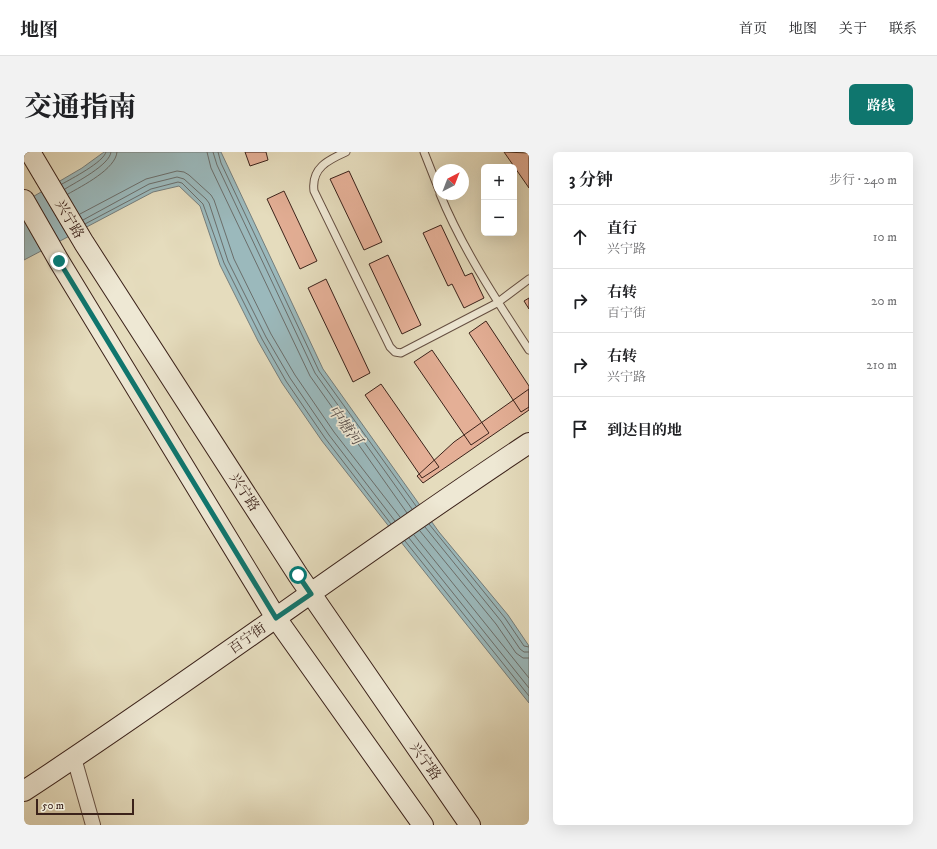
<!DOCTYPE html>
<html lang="zh">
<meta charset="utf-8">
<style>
:root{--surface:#fff;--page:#f2f2f2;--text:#202124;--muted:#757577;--line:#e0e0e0;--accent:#0f766e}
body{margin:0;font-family:"IM FELL DW Pica","Noto Serif SC",serif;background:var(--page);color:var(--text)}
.controls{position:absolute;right:12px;top:12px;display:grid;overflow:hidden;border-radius:6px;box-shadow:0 4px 16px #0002}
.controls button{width:36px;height:36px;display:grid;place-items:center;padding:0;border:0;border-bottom:1px solid var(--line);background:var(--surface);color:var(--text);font:20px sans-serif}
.compass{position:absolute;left:409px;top:12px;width:36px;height:36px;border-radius:50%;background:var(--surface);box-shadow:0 4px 16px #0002;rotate:42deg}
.scale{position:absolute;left:12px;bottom:10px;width:98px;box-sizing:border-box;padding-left:4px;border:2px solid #3b221a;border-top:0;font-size:11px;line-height:14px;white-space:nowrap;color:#3b221a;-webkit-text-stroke:3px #eee8d4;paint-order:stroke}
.stop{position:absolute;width:12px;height:12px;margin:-9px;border:3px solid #0f766e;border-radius:50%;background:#fff}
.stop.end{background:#0f766e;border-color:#fff;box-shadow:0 1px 4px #0008}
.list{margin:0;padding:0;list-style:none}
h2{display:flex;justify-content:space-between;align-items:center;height:52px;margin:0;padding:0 16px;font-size:17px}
h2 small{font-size:13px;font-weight:400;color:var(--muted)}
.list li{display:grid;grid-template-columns:26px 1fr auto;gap:12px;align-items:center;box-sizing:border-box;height:64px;padding:0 16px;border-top:1px solid var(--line)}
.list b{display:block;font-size:15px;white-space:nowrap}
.list p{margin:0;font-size:13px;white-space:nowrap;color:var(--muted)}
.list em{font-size:13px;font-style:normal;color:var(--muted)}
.icon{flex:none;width:22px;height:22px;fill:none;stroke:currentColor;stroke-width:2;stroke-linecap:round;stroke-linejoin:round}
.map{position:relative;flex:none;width:505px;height:673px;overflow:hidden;border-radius:6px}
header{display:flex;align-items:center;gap:24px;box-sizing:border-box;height:56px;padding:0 20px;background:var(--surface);border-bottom:1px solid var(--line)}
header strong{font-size:19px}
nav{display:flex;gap:22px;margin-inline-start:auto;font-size:14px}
.intro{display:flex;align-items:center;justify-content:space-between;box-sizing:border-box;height:96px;padding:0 24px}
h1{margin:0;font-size:28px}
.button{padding:10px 18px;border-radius:6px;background:var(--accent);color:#fff;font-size:14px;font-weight:700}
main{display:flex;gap:24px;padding:0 24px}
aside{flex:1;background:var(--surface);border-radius:6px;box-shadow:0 4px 16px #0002}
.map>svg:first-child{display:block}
</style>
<header>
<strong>地图</strong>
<nav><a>首页</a><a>地图</a><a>关于</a><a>联系</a></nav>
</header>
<div class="intro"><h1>交通指南</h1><a class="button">路线</a></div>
<main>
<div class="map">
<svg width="505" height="673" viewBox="0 0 505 673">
<rect width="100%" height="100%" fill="#e5dcbd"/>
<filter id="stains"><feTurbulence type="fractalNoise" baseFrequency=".005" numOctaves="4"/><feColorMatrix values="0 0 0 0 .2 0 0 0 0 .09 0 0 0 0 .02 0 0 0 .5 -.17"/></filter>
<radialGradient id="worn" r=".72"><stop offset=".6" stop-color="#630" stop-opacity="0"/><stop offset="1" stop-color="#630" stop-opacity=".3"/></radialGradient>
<path fill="#9bb9bc" stroke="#757d7b" d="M80 0H197L299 217 415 380 484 463 505 494V551L388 404 298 289 258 231 234 189 196 113 176 54 155 34 129 40 0 108V50L58 16Z"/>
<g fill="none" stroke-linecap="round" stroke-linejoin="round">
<path stroke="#6b6e6b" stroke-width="1" d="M183 0 187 16 286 224 383 361
M189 0 193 13 291 221 388 357
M194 0 197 11 295 219 392 354
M38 32C47 27 80 10 82 0
M41 37C52 30 86 13 87 0
M44 42C58 34 92 17 93 0
M56 62 122 27 153 19 160 20 165 23 187 43 190 48 210 107 247 182 271 223 310 280 376 365
M59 68 125 32 153 25 160 27 182 47 185 51 204 109 242 185 266 226 305 283 371 369
M61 72 127 37 154 30 158 31 179 52 200 111 238 187 262 229 301 286 367 372
M405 372 481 466 500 494 505 495
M401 375 477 469 496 497 500 500H505
M396 379 472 472 492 501 499 506H505
M390 383 505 526
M385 386 505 536
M381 389 505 544"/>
</g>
<path fill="#e4af96" stroke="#3b221a" d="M221 0H242L244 8 226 14Z
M480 0 505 1V36Z
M325 19 358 90 340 98 306 27Z
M260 39 293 109 276 117 243 47Z
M417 73 441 124 448 121 460 146 440 156 428 132 424 134 399 81Z
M364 103 397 173 378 182 345 112Z
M302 127 346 221 329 230 284 136Z
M505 146V157L500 149Z
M462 169 505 234V255L497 260 445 181Z
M408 198 465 281 447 293 390 210Z
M357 232 415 315 398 326 341 243Z
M505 237V258L399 331 393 324 430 290Z"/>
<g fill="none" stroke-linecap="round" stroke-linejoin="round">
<g stroke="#665043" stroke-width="9">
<path id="lane" d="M322 0C304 8 287 16 290 39L366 195 371 200 377 201 473 151 505 127
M400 0 415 38
M416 42C438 96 473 149 505 198"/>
</g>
<g stroke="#665043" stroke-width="16">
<path id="street" d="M50 606 69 673"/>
</g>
<g stroke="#3b221a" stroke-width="22">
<path id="secondary" d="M6 0 60 91 274 423 446 673
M0 48 35 109 252 466 399 673
M0 639C171 527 334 404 505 291"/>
</g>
<use href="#lane" stroke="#eee8d4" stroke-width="7"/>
<use href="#street" stroke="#eee8d4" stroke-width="14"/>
<use href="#secondary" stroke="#eee8d4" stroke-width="20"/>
</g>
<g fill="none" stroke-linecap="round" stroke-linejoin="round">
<path stroke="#0f766e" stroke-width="5" d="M35 109 252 466 287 442 274 423"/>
</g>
<g text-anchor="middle" stroke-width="3.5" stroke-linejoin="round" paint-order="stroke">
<g font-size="14" fill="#3b221a" stroke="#eee8d4">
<text transform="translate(46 67) rotate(59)" y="5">兴宁路</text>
<text transform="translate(221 340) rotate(57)" y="5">兴宁路</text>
<text transform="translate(223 486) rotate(-35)" y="5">百宁街</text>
<text transform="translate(402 609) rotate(55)" y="5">兴宁路</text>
</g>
<g font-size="15" font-style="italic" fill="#584f4b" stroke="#eee8d4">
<text transform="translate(321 273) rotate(52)" y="5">中塘河</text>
</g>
</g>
<rect width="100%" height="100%" filter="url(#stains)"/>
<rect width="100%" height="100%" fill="url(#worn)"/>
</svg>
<div class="controls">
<button>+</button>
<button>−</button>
</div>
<svg class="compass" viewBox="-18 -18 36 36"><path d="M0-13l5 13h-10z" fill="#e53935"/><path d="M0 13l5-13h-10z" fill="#757577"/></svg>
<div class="scale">50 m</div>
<div class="stop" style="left:274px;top:423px"></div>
<div class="stop end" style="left:35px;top:109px"></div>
</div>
<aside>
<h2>3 分钟<small>步行 · 240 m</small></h2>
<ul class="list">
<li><svg class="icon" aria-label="ahead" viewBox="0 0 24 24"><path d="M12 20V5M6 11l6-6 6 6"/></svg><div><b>直行</b><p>兴宁路</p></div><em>10 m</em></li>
<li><svg class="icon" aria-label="right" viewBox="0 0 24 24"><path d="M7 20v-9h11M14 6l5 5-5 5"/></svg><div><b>右转</b><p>百宁街</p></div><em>20 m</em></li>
<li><svg class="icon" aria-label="right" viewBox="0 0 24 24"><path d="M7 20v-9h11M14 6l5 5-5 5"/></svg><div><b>右转</b><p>兴宁路</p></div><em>210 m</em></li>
<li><svg class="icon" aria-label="arrive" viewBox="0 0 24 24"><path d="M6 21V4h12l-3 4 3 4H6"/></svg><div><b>到达目的地</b></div></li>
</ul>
</aside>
</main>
